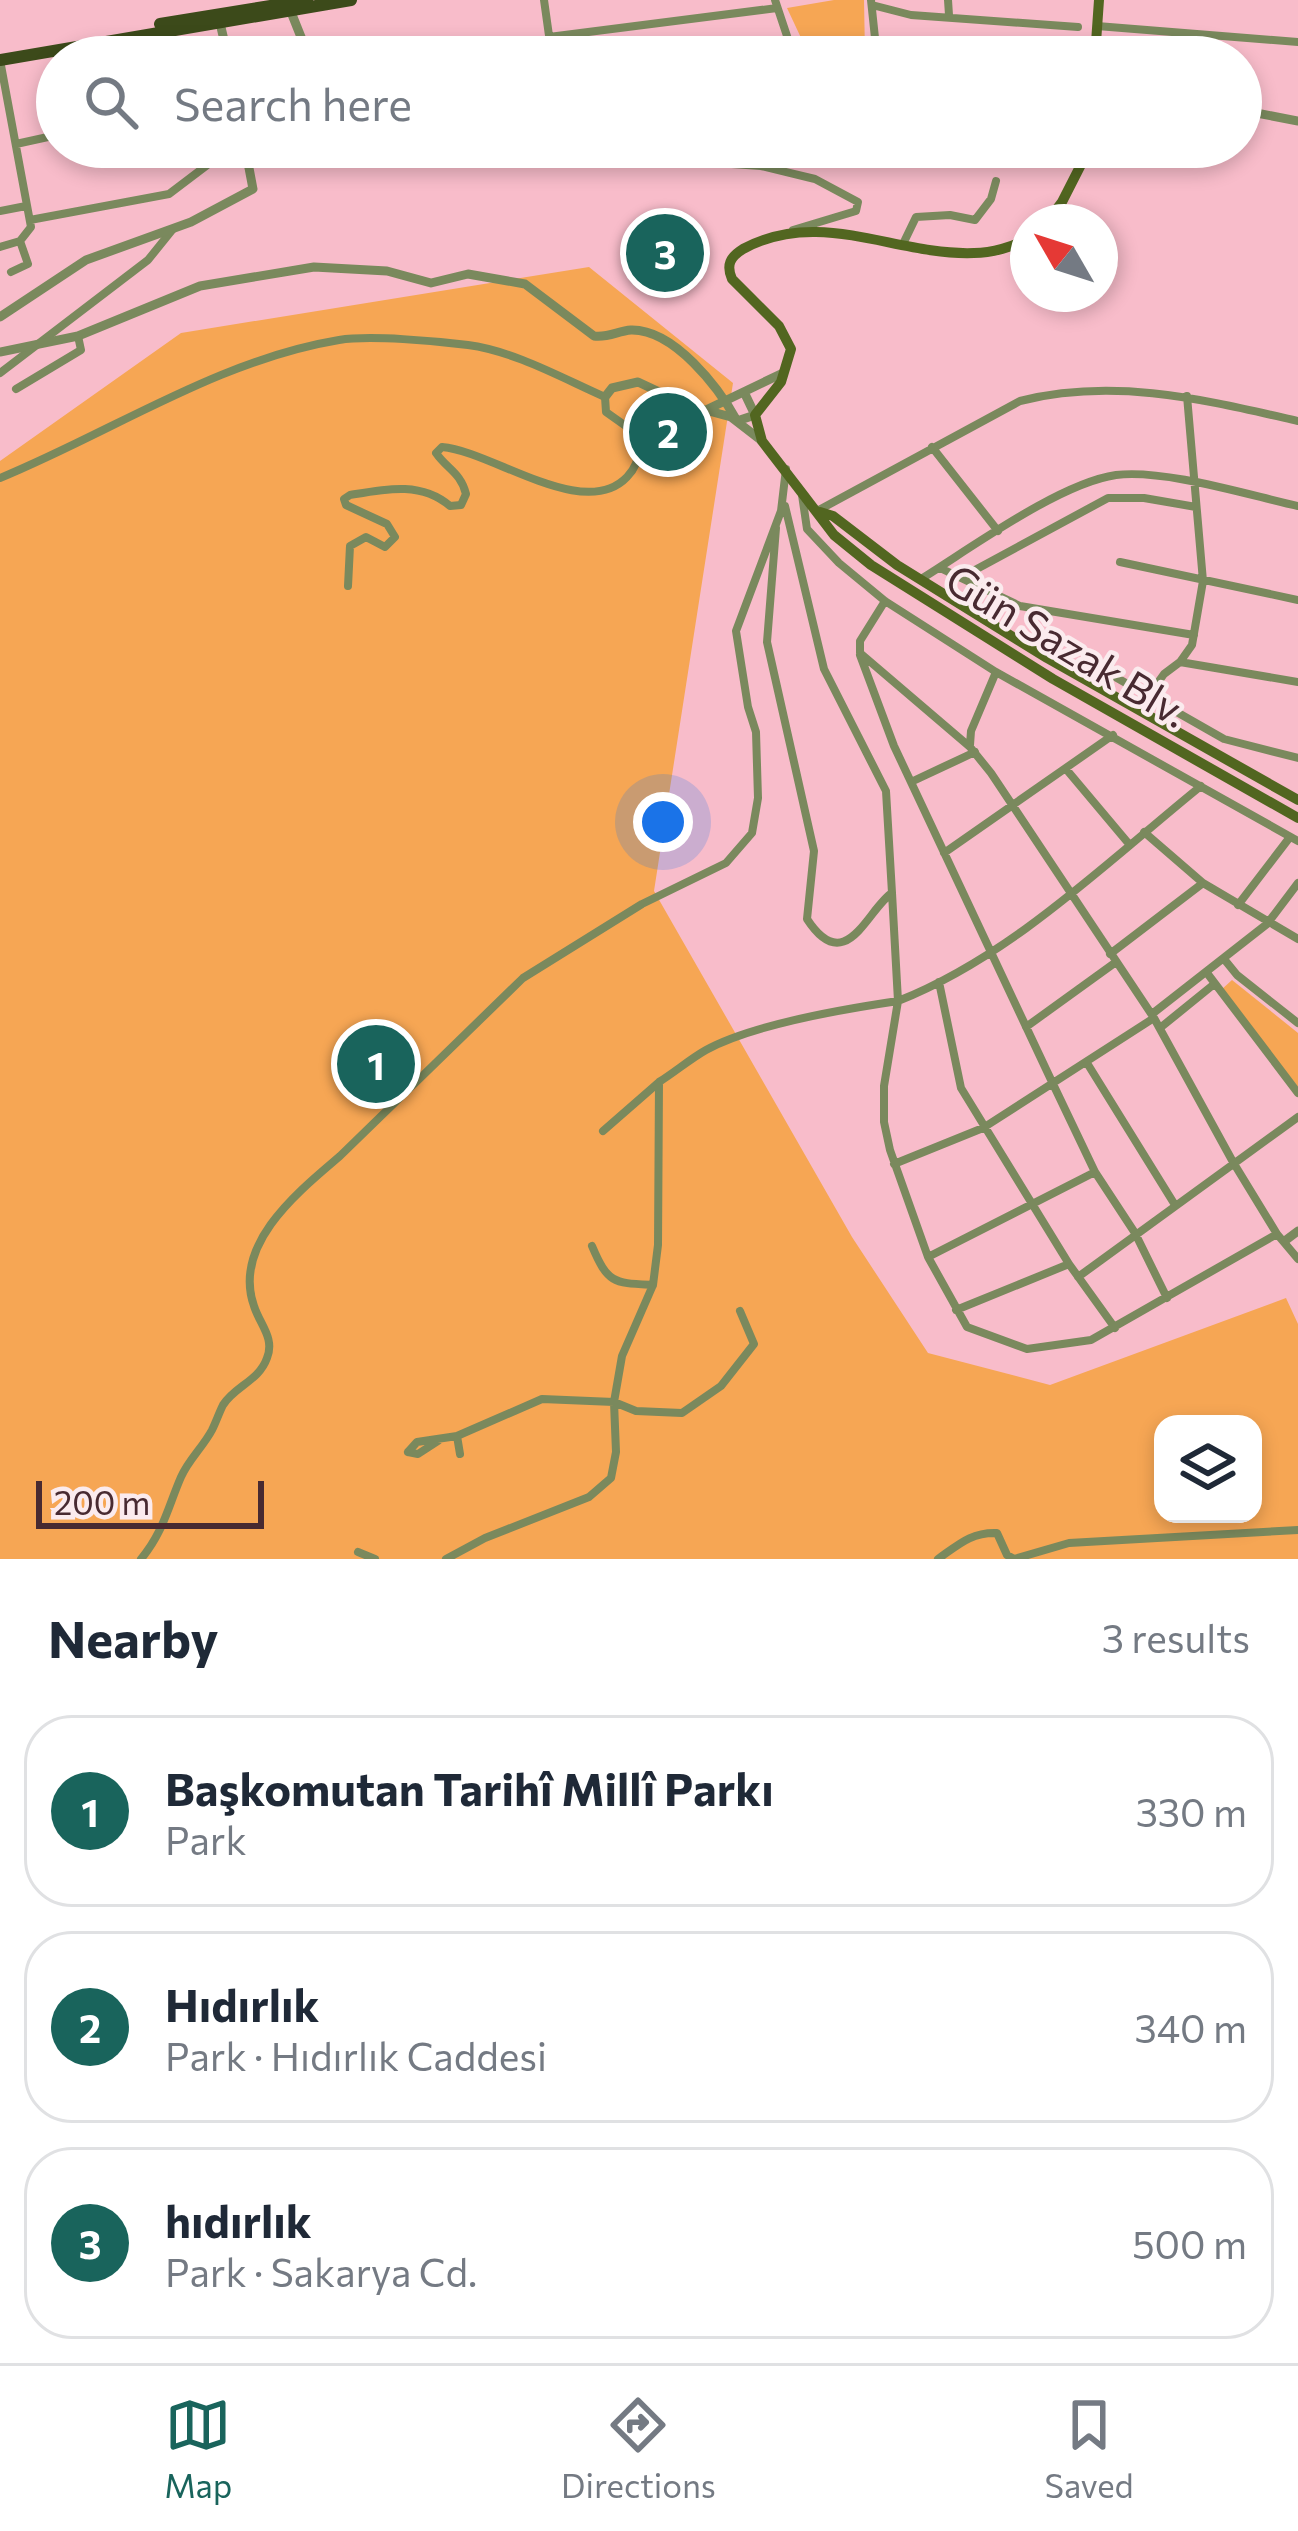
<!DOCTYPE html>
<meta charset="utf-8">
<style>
:root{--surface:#fff;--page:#f2f2f3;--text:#1f2937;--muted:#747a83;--line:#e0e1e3;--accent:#19645c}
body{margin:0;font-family:Commissioner,sans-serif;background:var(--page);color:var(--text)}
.controls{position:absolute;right:36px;bottom:36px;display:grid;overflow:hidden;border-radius:24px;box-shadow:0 6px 18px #0003}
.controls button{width:108px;height:108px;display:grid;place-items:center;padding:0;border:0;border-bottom:3px solid var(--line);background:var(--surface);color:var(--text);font:60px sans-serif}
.compass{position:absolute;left:1010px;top:204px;width:108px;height:108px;border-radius:50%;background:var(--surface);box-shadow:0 6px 18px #0003;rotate:309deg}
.scale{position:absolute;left:36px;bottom:30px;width:228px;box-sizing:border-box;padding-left:12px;border:6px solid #482a31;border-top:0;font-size:33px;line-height:42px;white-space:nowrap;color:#482a31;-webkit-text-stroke:9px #fbebee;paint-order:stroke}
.you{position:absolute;left:663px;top:822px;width:42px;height:42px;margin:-30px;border:9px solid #fff;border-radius:50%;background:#1a73e8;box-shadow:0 0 0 18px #1a73e833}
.badge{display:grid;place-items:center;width:78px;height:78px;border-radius:50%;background:var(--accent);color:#fff;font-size:39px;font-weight:700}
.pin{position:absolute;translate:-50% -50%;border:6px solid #fff;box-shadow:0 3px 12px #0006}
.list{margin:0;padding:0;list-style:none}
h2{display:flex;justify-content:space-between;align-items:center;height:156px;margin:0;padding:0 48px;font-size:51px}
h2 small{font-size:39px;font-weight:400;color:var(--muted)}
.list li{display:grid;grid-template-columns:78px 1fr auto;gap:36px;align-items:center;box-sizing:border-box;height:192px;margin:0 24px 24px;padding:0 24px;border:3px solid var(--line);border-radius:48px}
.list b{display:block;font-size:45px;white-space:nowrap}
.list p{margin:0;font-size:39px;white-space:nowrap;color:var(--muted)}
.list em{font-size:39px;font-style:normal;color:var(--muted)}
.icon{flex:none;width:66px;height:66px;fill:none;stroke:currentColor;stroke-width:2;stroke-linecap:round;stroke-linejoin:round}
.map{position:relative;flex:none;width:1298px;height:1559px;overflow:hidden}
.search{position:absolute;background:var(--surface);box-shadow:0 6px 18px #0003;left:36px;right:36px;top:36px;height:132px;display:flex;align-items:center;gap:30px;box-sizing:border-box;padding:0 42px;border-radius:66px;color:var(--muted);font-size:45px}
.sheet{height:804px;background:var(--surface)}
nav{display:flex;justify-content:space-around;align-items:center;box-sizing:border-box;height:168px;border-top:3px solid var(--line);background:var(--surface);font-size:33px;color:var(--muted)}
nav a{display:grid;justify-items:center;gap:6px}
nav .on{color:var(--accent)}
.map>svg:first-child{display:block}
</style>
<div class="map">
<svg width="1298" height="1559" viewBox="0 0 1298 1559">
<rect width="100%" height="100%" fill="#f8bcca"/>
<path fill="#f6a654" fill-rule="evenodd" d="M834 0H864L865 54 810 57 787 8Z
M589 267 733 383 654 891 852 1237 928 1353 1050 1385 1286 1298 1298 1324V1559H0V461L181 333ZM1163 1424H1253V1514H1163Z
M1232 980 1298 1033V1087L1221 990Z"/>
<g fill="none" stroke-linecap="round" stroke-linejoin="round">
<path stroke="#7a895d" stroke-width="8" d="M544 0 552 57
M775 0 794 57
M871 0 877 57
M948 0 949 15
M872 5 911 15 1078 27
M1097 26 1298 42
M549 37 777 8
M429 57 550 41
M0 60 31 227 20 241 28 264 11 272
M16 144 57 135
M338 147 339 164
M567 147 585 160H673L761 166 815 179 858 202 856 211 793 230
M0 211 26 206
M30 220 169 194 231 147
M903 244 916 217 950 215 975 220 991 199 996 181
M0 247 20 241
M0 373 148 260 173 229
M16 389 81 350 78 336
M932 447 998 531
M0 478C112 432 218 360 339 340 370 335 436 341 468 345 514 351 562 378 605 397L606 412 637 434C641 450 639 465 627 477 584 522 492 451 442 447L436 453C447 469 461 473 466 494L461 505 450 506C421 481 385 489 350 495L344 499 346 505 387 524 395 537 385 547 366 537 350 546 348 586
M802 495 807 529 839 563 885 601 996 672 1298 841
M817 511 1020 401C1115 377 1205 400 1298 421
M776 528 767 642 814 851 807 919C846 979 868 908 892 893L886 791 824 669 785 506
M1120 562 1298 600
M940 568 1020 606 1194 635
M962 577 1108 498H1144L1196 507
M921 579C971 548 1060 483 1116 475 1165 469 1248 495 1298 506
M885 601 860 641V653L970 747 991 773 1154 1018 1233 1162 1277 1234 1298 1259
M860 655 894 746 1053 1084 1095 1172 1135 1233 1167 1298
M1180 662 1192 645 1203 581 1187 396
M1095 684 1110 674 1224 739 1298 758
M1149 695 1164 674 1180 662 1298 682
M970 745 971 731 996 672
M1066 769 1129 844
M911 782 975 752
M1201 786C1107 862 1012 956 898 1001L884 1086V1122L890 1150 928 1257 967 1327 1027 1349 1091 1340 1277 1234
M1144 832 1203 883 1298 939
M944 853 1113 735
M1238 905 1290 837
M1110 954 1203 883
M1224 959 1237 975 1298 1023
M1207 973 1298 1093
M939 982 961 1088 1069 1264 1115 1328
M1152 1014 1267 924 1298 883
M1026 1027 1116 962
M1160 1028 1213 985
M1087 1063 1175 1205
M603 1131 658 1083
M894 1164 983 1128 1154 1018
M592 1246C608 1284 614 1283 653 1285
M928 1257 1095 1172
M1078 1277 1298 1117
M956 1310 1069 1264
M457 1436 460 1454
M408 1452 417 1442 457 1436 542 1399 614 1402 636 1411 682 1413 721 1386 754 1344 740 1311
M408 1452 418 1454 438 1441
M358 1552 375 1559
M141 1559C163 1533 168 1507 181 1477 189 1459 203 1447 212 1430 216 1422 219 1413 223 1405 235 1386 259 1381 267 1358 275 1338 260 1325 254 1306 232 1244 299 1191 340 1156L523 978 642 904 726 863 752 833 758 798 756 732 748 707 736 631 781 511 786 469
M446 1559 485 1538 589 1497 611 1478 616 1452 614 1402 622 1356 653 1285 658 1245 659 1082C675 1072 690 1059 706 1050 753 1024 844 1009 898 1001L892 893
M938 1559C958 1545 971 1532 997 1533L1007 1555 1014 1559 1069 1543 1298 1530"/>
<path stroke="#7a895d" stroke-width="9" d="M291 12 309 57
M220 23 228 57
M1241 110 1298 121
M0 317 86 260 191 222 253 189 245 147
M0 352 78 336 200 286 314 267 387 271 431 283 468 274 525 284 594 336C608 338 618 331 631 330 674 329 719 388 737 421L755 415 745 394
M605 397 612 388 638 382 687 405 731 417 762 441
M706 410 783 373
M1286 1240 1298 1231"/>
<path stroke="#526620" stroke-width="10" d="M1095 57 1099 0
M1047 222 1062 202 1090 147
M1028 238C1013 247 992 253 974 253 895 256 820 207 743 249 730 257 726 265 732 279L779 326 791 349 781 382 755 415 762 441 802 493 834 535 871 565 1053 679 1298 818
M820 512 833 516 897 565 1047 658 1298 800"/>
<path stroke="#3c4a1a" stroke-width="12" d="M160 24 307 0
M0 60 351 0"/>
</g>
<g text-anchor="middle" stroke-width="9" stroke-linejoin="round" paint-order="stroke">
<g font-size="42" fill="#482a31" stroke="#fbebee">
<text transform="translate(1067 646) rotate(31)" y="15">Gün Sazak Blv.</text>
</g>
</g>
</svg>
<div class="controls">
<button><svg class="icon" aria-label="layers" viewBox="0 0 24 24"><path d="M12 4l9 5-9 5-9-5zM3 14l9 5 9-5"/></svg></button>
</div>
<svg class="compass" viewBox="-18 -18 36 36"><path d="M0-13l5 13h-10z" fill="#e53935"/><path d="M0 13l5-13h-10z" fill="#747a83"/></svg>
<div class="scale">200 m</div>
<div class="you"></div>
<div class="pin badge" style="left:376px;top:1064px">1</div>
<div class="pin badge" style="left:668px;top:432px">2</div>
<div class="pin badge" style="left:665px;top:253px">3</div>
<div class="search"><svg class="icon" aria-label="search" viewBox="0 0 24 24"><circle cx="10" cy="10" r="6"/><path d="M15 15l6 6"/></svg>Search here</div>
</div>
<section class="sheet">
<h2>Nearby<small>3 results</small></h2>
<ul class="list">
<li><span class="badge">1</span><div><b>Başkomutan Tarihî Millî Parkı</b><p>Park</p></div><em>330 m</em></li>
<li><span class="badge">2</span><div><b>Hıdırlık</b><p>Park · Hıdırlık Caddesi</p></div><em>340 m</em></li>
<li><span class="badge">3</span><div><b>hıdırlık</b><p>Park · Sakarya Cd.</p></div><em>500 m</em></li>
</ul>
</section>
<nav>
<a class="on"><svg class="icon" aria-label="map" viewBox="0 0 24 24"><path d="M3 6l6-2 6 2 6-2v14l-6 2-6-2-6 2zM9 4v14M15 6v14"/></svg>Map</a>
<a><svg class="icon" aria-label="directions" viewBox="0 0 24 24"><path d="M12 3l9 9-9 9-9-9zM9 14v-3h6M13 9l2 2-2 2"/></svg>Directions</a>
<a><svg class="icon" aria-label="saved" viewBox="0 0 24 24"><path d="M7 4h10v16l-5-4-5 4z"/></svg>Saved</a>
</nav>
